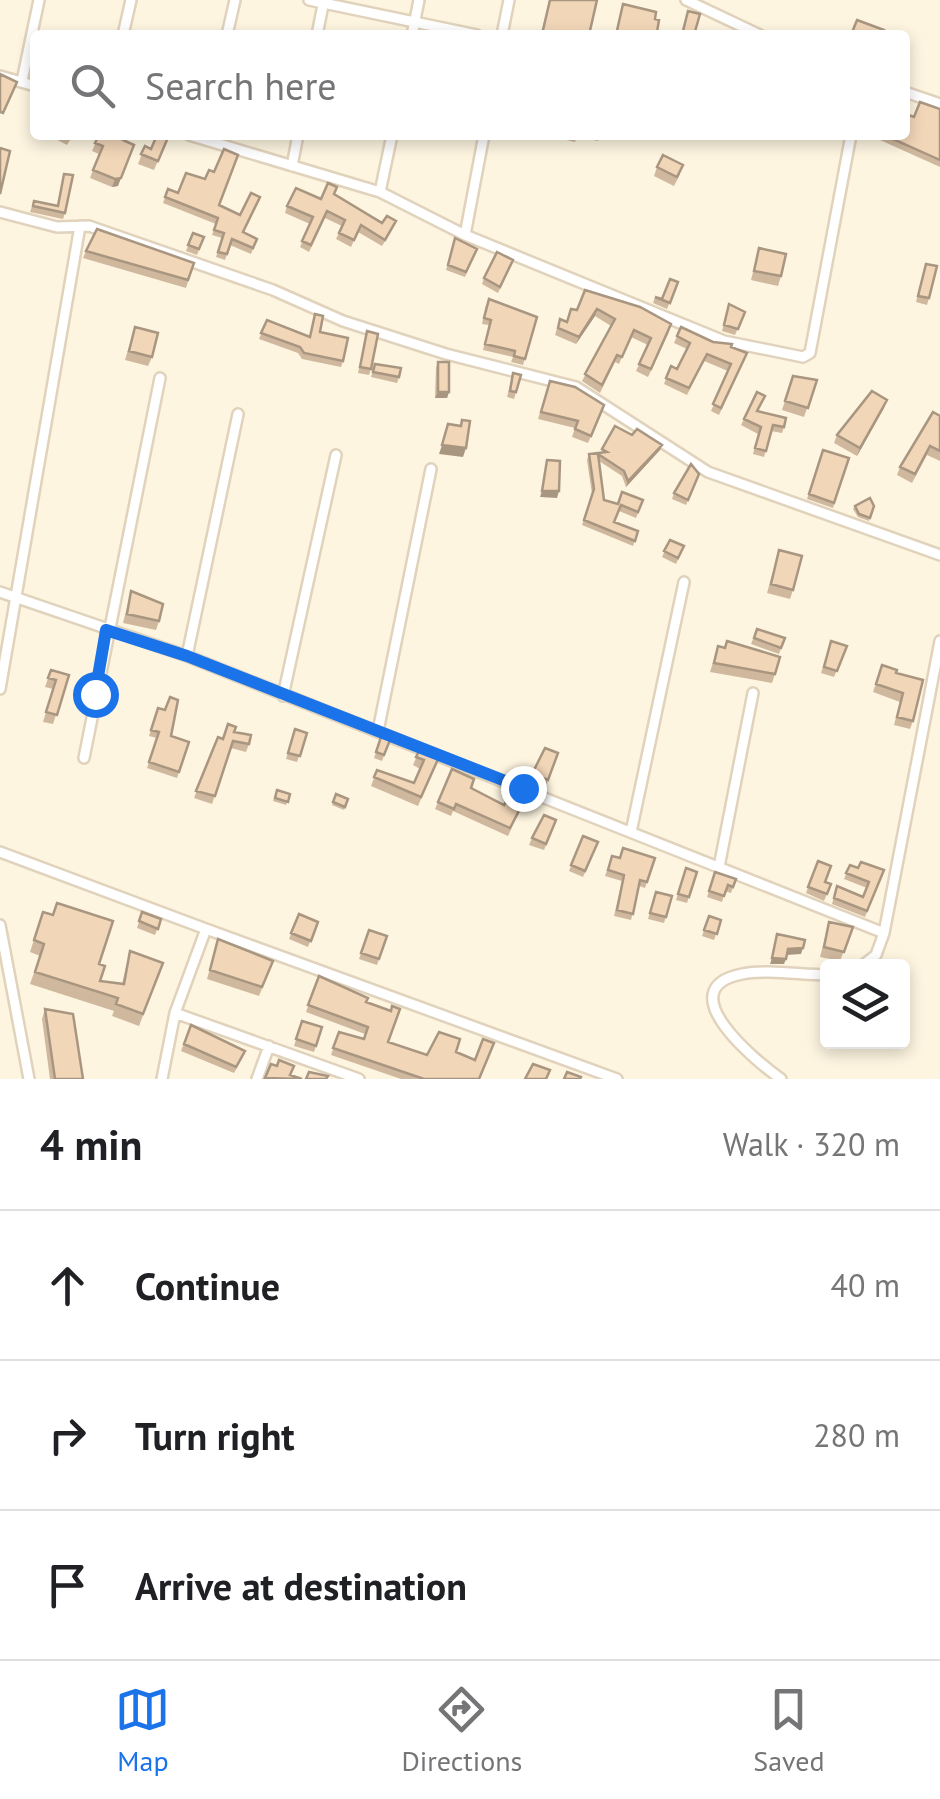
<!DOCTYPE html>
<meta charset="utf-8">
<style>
:root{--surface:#fff;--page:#f2f2f2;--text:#202124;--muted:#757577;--line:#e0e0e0;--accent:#1a73e8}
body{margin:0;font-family:"PT Sans",sans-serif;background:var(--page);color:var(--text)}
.controls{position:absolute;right:30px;bottom:30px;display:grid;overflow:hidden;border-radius:10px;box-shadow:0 5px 15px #0003}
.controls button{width:90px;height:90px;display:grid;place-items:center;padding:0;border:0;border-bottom:2px solid var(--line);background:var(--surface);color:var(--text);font:50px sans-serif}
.stop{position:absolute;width:30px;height:30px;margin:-22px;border:8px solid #1a73e8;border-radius:50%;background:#fff}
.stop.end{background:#1a73e8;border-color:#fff;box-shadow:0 2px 10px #0008}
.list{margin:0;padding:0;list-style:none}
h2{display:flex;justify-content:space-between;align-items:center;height:130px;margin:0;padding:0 40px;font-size:42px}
h2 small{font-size:32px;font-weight:400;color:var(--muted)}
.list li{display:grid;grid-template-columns:65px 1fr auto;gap:30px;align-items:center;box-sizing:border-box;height:150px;padding:0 40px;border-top:2px solid var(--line)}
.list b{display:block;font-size:38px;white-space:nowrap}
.list em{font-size:32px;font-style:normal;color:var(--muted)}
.icon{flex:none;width:55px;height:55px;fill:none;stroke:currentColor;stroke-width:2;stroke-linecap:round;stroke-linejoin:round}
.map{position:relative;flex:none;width:940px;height:1079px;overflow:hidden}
.search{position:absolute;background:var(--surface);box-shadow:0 5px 15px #0003;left:30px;right:30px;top:30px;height:110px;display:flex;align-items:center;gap:25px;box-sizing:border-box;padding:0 35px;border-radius:10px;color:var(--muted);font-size:38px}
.sheet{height:580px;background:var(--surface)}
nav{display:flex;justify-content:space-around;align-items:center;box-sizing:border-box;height:140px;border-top:2px solid var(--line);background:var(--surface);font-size:28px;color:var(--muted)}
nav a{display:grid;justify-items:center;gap:5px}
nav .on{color:var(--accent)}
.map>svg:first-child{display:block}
</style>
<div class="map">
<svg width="940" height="1079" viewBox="0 0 940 1079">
<rect width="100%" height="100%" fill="#fdf5e0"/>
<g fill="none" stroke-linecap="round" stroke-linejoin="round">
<g stroke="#e1d2bc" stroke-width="14">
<path id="minor" d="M309 0 477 35
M686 0 760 35
M123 35 131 0
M227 35 235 0
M317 35 324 0
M412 35 419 0
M502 35 509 0
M0 76 35 86
M22 81 39 0
M905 92 940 104
M189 135 380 192 465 235 724 341 803 357 810 353 851 135
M292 166 298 135
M380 192 392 135
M0 212 57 227 89 226 273 290 343 321 446 354 576 387 708 472 940 555
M465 235 484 135
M0 592 187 656 884 933
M187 656 238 414
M0 689 80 226
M283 696 336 455
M378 731 431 469
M84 758 160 378
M631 832 684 582
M0 852 206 929 175 1013 359 1079
M719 867 753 693
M0 925 29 1079
M206 929 617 1079
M862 966 876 955 884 933 940 641
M162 1079 175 1013
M257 1079 269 1046
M781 1079C757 1062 667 989 742 974 768 969 801 975 828 975"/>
</g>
<use href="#minor" stroke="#fff" stroke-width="9"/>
</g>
<path fill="#d0b89e" d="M549 0H597L589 35H541Z
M940 109V167L880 140 882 135H905L914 117Z
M48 135H73L67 145Z
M99 135 124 140 118 186 112 187 90 178 99 154 92 151Z
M169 135 154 170 138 164 145 146 151 149Z
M558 135H600L598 141 577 136 575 142 558 138Z
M657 167 680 174 674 186 654 176Z
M64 174 65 213 63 219 30 212 34 201 57 205Z
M168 189 219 205 244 233 257 239 251 254 230 245 225 260 216 257 222 238 212 235 216 224 163 203Z
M335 194 393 228 382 246 358 232 351 247 336 239 342 226 325 218 309 252 300 247 310 224 285 213 287 206 321 199Z
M193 233 204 237 197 255 186 251Z
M455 238 477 249 465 277 446 270Z
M759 248 781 276 778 286 751 280Z
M86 251 194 263 186 288 83 258Z
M511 266 498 293 482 284 484 278Z
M924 270 929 298 927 305 916 302Z
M678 282 667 309 653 303 655 297 662 299Z
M585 290 669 332 648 377 636 371 648 345 631 337 619 364 615 362 600 393 582 381 611 326 595 316 576 344 555 335 560 319 567 321 577 310Z
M729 304 745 312 735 335 722 331Z
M486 305 537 317 523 365 511 362 513 357 483 350 489 325 482 324Z
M267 320 309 337 320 332 343 361 341 367 302 359 298 353 259 339Z
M135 327 152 357 148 366 125 360Z
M681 327 713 342 747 353 719 415 711 411 728 371 704 361 687 395 664 384 671 366 677 369 687 349 674 343Z
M367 331 371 369 369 375 358 373Z
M438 362 449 392 447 398H435L436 368Z
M375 364 399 377 397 383 371 377Z
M513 373 521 375 514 399 507 397Z
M793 376 817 380 804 417 782 410Z
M550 381 604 405 588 443 572 437 575 428 538 419Z
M884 408 857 456 834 443 837 435Z
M758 412 784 427 782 433 771 431 764 457 753 454 758 434 741 425 744 419Z
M940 416V461L927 455 912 483 897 475 900 467Z
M632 435 662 445 660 450 626 487 622 476 599 461 604 500 618 504 643 500 636 518 619 511 614 522 638 531 633 546 582 525 592 494 587 460 589 454 601 452 602 449Z
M823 450 849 458 833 508 807 499Z
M699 474 686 505 672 499 674 493Z
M855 506H874L869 521 858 517 853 509Z
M670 540 684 546 676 564 662 557Z
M779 550 793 590 790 599 767 593Z
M131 591 159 621 156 630 123 623Z
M757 629 785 638 779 654 751 644Z
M831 641 847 646 834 677 821 673Z
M718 646 775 674 772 683 710 672Z
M882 665 896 673 913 721 910 729 894 725 900 702 873 692Z
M51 670 69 675 53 724 43 722 53 689 45 687Z
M165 710 171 736 189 742 177 778 147 768 157 738 149 736 156 714Z
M295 729 307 733 297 762 286 759Z
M234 732 249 744 246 752 231 748 212 804 194 798 218 737 223 739Z
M381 737 390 740 382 761 374 758Z
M420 749 439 757 418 806 371 786 377 770 414 783 420 769 413 765Z
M558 753 546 786 530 780 532 774Z
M452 769 471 788 504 805 523 803 508 836 453 811 451 816 435 809Z
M277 790 290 794 286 805 273 801Z
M336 794 348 799 344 810 332 805Z
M556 820 544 850 529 845 532 838Z
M583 836 598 842 583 877 569 871Z
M612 856 620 858H655L645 888 639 886 631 920 614 916 622 881 605 876Z
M818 861 825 882 831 884 824 901 806 893Z
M850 865 858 868 884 870 865 917 832 904 837 886 863 897 867 888 844 879Z
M686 868 697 872 687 903 676 900Z
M715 872 736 879 731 893 725 891 722 902 707 897Z
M656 892 672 896 664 923 648 919Z
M142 912 161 919 155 935 137 928Z
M299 914 318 922 308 947 289 939Z
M709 916 721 920 714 940 702 936Z
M829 922 853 927 840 961 820 957Z
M39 924 99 964 100 981 122 984 130 951 163 963 139 1026 112 1016 114 1011 30 984 40 956 30 952Z
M369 930 387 936 377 965 359 959Z
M218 939 273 961 259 996 207 979Z
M319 976 366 1002 388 1042 427 1055 456 1052 479 1079H401L331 1055 339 1032 364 1039 365 1034 306 1012Z
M45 1009 83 1079H50L42 1019Z
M302 1021 322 1027 314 1052 294 1046Z
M191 1025 243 1057 234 1073 181 1051Z"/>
<path fill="#a99681" d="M134 145 118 186 112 187 115 179Z
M597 309 595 316 576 344 579 337Z
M438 392H449L447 398H435Z
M887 400 884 408 857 456 860 448Z
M442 445 466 448 463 457 439 454Z
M662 445 660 450 626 487 628 481Z
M542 491H559L557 498 540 497Z
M803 948 801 954 786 955 788 949Z
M772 958 786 959 784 964H770Z"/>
<path fill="#f2d6b8" stroke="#a99681" stroke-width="2.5" d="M550 0H597L589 35H563L543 30Z
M623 4 656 12 655 19 659 20 657 32 661 33 660 35H616Z
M688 11 700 14 694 35H682Z
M857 20 884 30 882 35H851Z
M0 74 17 82 3 113 0 112Z
M920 102 940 109V160L884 135H905L906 114 914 117Z
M99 135H125L123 140 134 145 121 178 115 179 93 170 103 146 95 143Z
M157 135H169L158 161 141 154 145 146 151 149Z
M0 148 10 151 0 194Z
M224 149 238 155 219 205 240 215 251 193 260 197 243 232 257 239 253 248 232 239 227 254 218 252 224 233 214 230 218 218 165 197 168 189 178 193 186 173 205 179 209 170 214 172Z
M663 155 683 165 677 177 657 167Z
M64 174 73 175 65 213 33 206 34 201 58 206Z
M328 183 337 187 334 194 382 223 387 216 396 221 385 240 361 225 354 240 339 233 345 220 327 211 311 245 302 241 313 217 287 206 296 188 321 199Z
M97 229 194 263 188 280 86 251Z
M193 233 204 237 199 249 188 245Z
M455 238 477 249 466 272 448 265Z
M759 248 786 254 781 276 754 271Z
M497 252 513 260 500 287 484 278Z
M926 264 937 266 929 298 918 296Z
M670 279 678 282 670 303 655 297 662 299Z
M585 290 640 307 671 324 651 369 639 364 651 338 634 330 622 357 617 355 602 385 585 374 615 319 597 309 579 337 558 328 560 319 567 322 571 309 577 310Z
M489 299 537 317 525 359 514 356 515 351 485 344 491 320 484 318Z
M729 304 745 312 738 329 724 325Z
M315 314 323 316 320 332 348 338 343 361 304 353 300 347 261 333 267 320 310 337Z
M135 327 158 333 152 357 129 351Z
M681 327 713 342 732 344 731 347 747 353 721 408 713 404 731 364 707 354 689 388 666 378 671 366 677 369 690 343 677 336Z
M367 331 378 334 371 369 360 367Z
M438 362H449V392H438Z
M375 364 401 368 399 377 373 372Z
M513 373 521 375 516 392 510 391Z
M793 376 817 380 808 408 785 401Z
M550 381 575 387 604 405 591 436 575 429 578 421 541 412Z
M872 391 887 400 860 448 837 435Z
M757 392 765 396 757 411 786 418 784 427 773 425 766 451 755 448 761 427 744 419Z
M933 412 940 416V451L930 446 915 474 900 467Z
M462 420 470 421 466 448 442 445 448 424 461 426Z
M615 426 632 435 637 429 662 445 628 481 624 471 598 454 604 500 618 504 622 492 643 500 638 512 621 505 614 522 638 531 635 541 584 520 594 489 589 454 607 452 602 449Z
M823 450 849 458 834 503 809 494Z
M547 460 560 461 559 491H542Z
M691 464 699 474 688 500 674 493Z
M870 498 874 506 870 518 859 514 855 506Z
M670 540 684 546 678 558 664 551Z
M779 550 802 556 793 590 771 584Z
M131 591 163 604 159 621 127 614Z
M757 629 785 638 781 648 754 638Z
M727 641 780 657 775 674 714 663 718 646 725 648Z
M831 641 847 646 837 671 824 667Z
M882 665 897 670 896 673 923 680 913 721 897 717 903 693 876 684Z
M51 670 69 675 57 715 46 712 56 680 48 678Z
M170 697 178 700 171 736 189 742 179 772 149 762 159 732 151 730 158 708 165 710Z
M228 724 236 727 234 732 251 735 249 744 233 741 215 796 196 791 218 737 223 739Z
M295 729 307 733 300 756 288 753Z
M381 737 390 740 384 755 376 752Z
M545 748 558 753 548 780 532 774Z
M420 749 439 757 421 797 374 777 377 770 414 783 424 760 416 757Z
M452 769 474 779 471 788 504 805 509 796 523 803 510 828 456 804 454 809 438 802Z
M277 790 290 794 288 802 275 798Z
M336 794 348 799 345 807 333 802Z
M544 815 556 820 546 844 532 838Z
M583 836 598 842 585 871 571 865Z
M623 848 655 858 647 882 640 880 633 914 617 910 624 875 608 870 612 856 620 858Z
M818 861 831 866 825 882 831 884 827 894 808 887Z
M861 862 884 870 867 911 834 898 837 886 863 897 869 882 846 873 850 865 858 868Z
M686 868 697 872 689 897 678 894Z
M715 872 736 879 733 887 728 885 724 896 709 891Z
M656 892 672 896 666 917 650 913Z
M57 903 113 921 99 964 105 966 100 981 124 984 130 951 163 963 143 1014 116 1004 118 998 35 972 44 944 34 940 43 912 53 915Z
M142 912 161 919 158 929 139 921Z
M299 914 318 922 311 941 291 933Z
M709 916 721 920 717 934 704 930Z
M829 922 853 927 844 952 824 947Z
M369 930 387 936 379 959 361 953Z
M777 934 805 940 803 948 788 949 786 959 772 958Z
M218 939 273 961 262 987 210 970Z
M319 976 368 998 366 1002 391 1011 392 1006 400 1009 388 1042 427 1055 439 1032 460 1039 456 1052 475 1060 483 1039 494 1043 479 1079H424L333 1048 339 1032 364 1039 368 1027 308 1005Z
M45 1009 73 1014 83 1079H55Z
M302 1021 322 1027 316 1046 296 1039Z
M191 1025 245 1051 236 1067 184 1044Z
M279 1060 294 1066 290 1075 302 1079 265 1078 271 1064 277 1066Z
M533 1064 550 1070 546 1079H525Z
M309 1072 328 1076 326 1079H306Z
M567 1072 581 1077 580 1079H564Z"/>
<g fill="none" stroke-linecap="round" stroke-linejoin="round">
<path stroke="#1a73e8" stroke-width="12" d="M95 694 106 630 187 656 523 788"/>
</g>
</svg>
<div class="controls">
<button><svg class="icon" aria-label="layers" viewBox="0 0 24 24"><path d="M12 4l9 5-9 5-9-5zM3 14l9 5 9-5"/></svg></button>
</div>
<div class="stop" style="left:95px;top:694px"></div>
<div class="stop end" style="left:523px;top:788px"></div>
<div class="search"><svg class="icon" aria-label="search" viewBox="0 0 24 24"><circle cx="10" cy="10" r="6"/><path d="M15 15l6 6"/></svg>Search here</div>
</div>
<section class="sheet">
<h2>4 min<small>Walk · 320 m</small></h2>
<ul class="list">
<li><svg class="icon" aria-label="ahead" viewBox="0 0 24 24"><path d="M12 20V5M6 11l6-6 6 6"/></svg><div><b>Continue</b></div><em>40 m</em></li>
<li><svg class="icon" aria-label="right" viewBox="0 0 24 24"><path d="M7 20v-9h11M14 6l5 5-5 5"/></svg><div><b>Turn right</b></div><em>280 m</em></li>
<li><svg class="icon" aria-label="arrive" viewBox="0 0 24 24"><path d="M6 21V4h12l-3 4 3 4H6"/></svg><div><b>Arrive at destination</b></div></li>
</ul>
</section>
<nav>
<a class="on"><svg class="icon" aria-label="map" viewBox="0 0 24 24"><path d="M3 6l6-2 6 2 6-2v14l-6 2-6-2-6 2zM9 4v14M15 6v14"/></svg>Map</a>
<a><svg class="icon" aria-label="directions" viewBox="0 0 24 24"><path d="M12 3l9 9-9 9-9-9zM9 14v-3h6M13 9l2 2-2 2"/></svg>Directions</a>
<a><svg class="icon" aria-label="saved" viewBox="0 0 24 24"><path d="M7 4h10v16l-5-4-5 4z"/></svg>Saved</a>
</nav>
